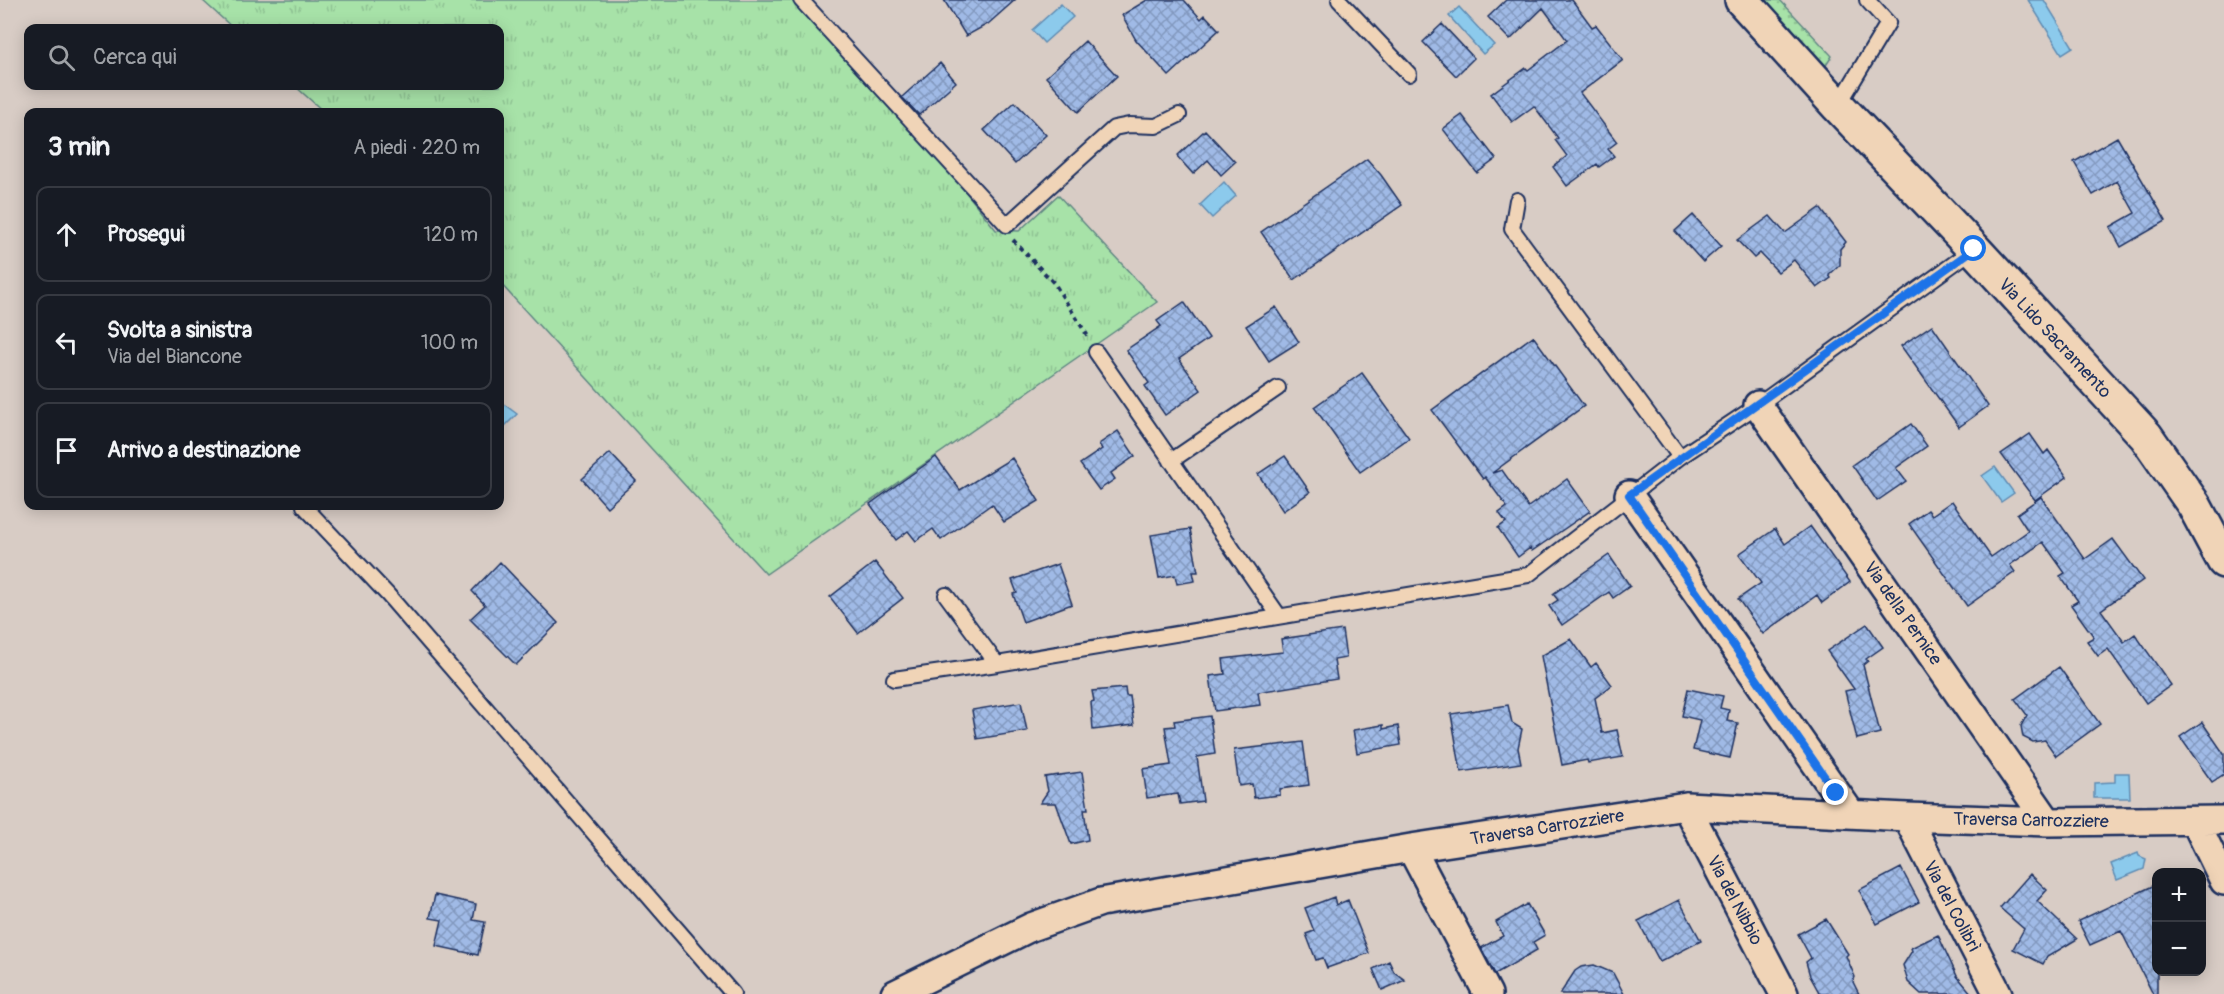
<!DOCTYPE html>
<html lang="it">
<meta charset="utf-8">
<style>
:root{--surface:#171b24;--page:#20242c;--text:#f1f3f6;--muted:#9ea1a6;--line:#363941}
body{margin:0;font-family:Pangolin,sans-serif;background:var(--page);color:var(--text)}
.controls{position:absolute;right:18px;bottom:18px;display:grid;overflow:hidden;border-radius:12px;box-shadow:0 3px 15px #0003}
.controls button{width:54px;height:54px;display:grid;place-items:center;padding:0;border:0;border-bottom:2px solid var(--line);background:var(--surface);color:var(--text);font:30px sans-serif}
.stop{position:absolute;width:18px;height:18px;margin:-14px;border:4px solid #1a73e8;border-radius:50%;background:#fff}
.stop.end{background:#1a73e8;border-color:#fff;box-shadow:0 2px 6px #0008}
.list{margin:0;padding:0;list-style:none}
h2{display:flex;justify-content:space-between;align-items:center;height:78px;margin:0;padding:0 24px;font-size:26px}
h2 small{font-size:20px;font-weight:400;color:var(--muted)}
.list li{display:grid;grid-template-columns:39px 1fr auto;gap:18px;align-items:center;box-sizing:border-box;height:96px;margin:0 12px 12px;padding:0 12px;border:2px solid var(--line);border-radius:12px}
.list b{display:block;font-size:22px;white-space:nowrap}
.list p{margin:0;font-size:20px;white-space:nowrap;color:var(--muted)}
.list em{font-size:20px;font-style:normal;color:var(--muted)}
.icon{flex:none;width:33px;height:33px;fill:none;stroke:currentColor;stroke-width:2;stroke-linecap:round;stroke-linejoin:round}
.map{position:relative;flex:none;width:2224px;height:994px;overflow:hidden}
.search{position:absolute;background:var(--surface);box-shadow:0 3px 15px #0003;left:24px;top:24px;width:480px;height:66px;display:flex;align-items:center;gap:15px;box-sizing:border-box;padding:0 21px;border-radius:12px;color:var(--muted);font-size:22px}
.panel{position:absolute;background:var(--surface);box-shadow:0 3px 15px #0003;left:24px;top:108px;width:480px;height:402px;border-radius:12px}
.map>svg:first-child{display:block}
</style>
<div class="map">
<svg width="2224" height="994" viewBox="0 0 2224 994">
<defs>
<pattern id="grass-tufts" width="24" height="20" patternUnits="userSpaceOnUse" patternTransform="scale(1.5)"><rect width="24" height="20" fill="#a7e2a8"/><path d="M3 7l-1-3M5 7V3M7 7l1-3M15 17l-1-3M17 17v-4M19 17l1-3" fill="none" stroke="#8fc293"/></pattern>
<pattern id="garden-dots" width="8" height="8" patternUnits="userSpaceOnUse" patternTransform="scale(1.5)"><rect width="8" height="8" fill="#a7e2a8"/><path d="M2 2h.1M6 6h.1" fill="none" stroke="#8fc293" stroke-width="1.8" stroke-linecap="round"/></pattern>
<pattern id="building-cross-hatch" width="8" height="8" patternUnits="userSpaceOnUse" patternTransform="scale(1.5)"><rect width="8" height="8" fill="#a0bae6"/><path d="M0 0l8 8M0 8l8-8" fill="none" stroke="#8298be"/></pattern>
</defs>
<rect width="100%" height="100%" fill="#d8ccc5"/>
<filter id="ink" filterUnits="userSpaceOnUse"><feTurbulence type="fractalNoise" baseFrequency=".0167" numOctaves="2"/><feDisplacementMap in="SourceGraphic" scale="12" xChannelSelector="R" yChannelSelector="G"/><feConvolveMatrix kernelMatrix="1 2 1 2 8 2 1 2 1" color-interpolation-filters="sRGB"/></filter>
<g filter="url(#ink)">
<path fill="url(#grass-tufts)" stroke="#618883" stroke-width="1.5" d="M202 0H793L942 162 996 230 1019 231 1058 195 1157 302 766 574 500 283V112H324L295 86H500V28H233Z"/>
<path fill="url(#garden-dots)" stroke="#618883" stroke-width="1.5" d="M1764 0H1780L1832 56 1825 67Z"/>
<path fill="#8ccaec" stroke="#5f8cb3" stroke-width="1.5" d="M2028 0H2044L2073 47 2062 54Z
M1061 4 1073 17 1044 43 1032 30Z
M1459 7 1494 45 1483 54 1449 16Z
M1224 182 1236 196 1212 218 1200 205Z
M501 402 517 414 500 431V404Z
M1995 467 2014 493 2001 502 1982 476Z
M2115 773H2129L2130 798H2094V783L2115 782Z
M2138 853 2139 856 2146 859 2144 869 2117 880 2111 864Z"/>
<path fill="url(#building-cross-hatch)" stroke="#1b2f5e" stroke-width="1.5" d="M944 0H1015L988 24 966 36Z
M1147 0H1184L1201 19 1205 15 1219 30 1169 76 1136 40 1122 15Z
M1506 0H1572L1592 27 1596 25 1623 60 1580 93 1617 142 1608 149 1614 156 1599 167 1597 164 1567 186 1553 167 1567 156 1555 140 1558 138 1534 106 1512 122 1491 94 1526 68 1528 70 1567 40 1543 8 1510 40 1488 17Z
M1442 24 1474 58 1456 76 1423 42Z
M1085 41 1117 76 1078 112 1046 77Z
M940 63 956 82 919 115 902 97Z
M1015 102 1046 135 1015 164 984 130Z
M1462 115 1496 159 1477 173 1443 129Z
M1205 130 1235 162 1221 175 1208 160 1193 174 1177 156Z
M2117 137 2166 221 2121 247 2110 227 2135 213 2117 181 2093 195 2074 162Z
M1367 159 1381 175 1402 205 1294 280 1261 232Z
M1820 208 1846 242 1840 249V265L1829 275 1831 278 1817 288 1794 260 1778 272 1760 253 1754 258 1737 240 1770 216 1785 233Z
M1693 215 1721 246 1703 262 1675 231Z
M1184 302 1209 338 1179 359 1201 390 1165 415 1145 386 1149 383 1126 350 1161 326 1157 321Z
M1276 307 1299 342 1269 361 1246 326Z
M1932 325 1988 406 1959 427 1901 346Z
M1533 336 1584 406 1492 473 1502 470 1528 507 1567 479 1590 511 1532 551 1530 548 1518 557 1498 528 1506 522 1499 513 1507 507 1485 477 1483 479 1432 410Z
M1362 373 1409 438 1360 472 1314 407Z
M1911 424 1927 446 1896 468 1906 481 1877 501 1852 465Z
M1118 431 1135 456 1111 473 1115 479 1099 490 1080 464 1102 449 1099 444Z
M2030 434 2044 454 2048 450 2067 477 2035 500 2001 454Z
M610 453 636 481 607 507 582 479Z
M1285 456 1310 492 1283 511 1258 474Z
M936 457 960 490 1012 458 1039 501 1004 522 992 504 941 540 933 529 916 541 908 531 896 540 870 504Z
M2041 497 2085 559 2113 539 2143 580 2101 610 2124 642 2135 634 2171 685 2146 703 2108 649 2098 656 2087 641 2094 637 2071 605 2078 601 2060 576 2065 573 2043 542 2010 565 2015 572 1967 606 1909 524 1928 510 1932 515 1952 501 1991 557 2028 531 2017 514Z
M1810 526 1850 582 1822 603 1817 595 1763 634 1738 599 1761 583 1739 554 1775 529 1785 544Z
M1190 529 1198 572H1193L1195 581 1177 584 1175 575 1159 578 1151 535Z
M1609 555 1630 586 1613 598 1609 592 1562 625 1549 606 1558 600 1553 594Z
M500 562 558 623 516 665 470 619 485 605 472 591Z
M875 562 903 598 858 633 830 597Z
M1058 564 1072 604 1023 622 1013 594 1017 593 1012 580Z
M1867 624 1883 647 1866 659 1868 661 1863 665 1880 733 1857 739 1845 691 1854 689 1827 651Z
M1342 630 1346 658 1334 660 1337 679 1258 692 1260 705 1215 711 1210 676 1225 674 1223 659 1283 652 1281 639Z
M1571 639 1591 667 1596 663 1612 685 1595 698 1602 733 1617 730 1623 757 1588 763 1587 760 1562 765 1541 656Z
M2059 667 2100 724 2056 756 2045 740 2033 742 2023 737 2021 726 2027 715 2015 699Z
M1125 688 1126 696H1130L1134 725 1093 730 1091 702 1094 701 1092 691Z
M1688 689 1723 696 1720 708 1729 710 1727 721 1738 723 1730 758 1693 750 1700 720 1682 716Z
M1021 702 1027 731 977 739 972 710Z
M1508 705 1512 723 1522 729 1518 748 1521 763 1461 772 1451 714Z
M1210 716 1215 754 1197 757 1203 801 1180 804 1178 794 1147 798 1143 769 1171 765 1165 727 1175 726 1174 721Z
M2202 722 2224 754V774L2212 782 2180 737Z
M1383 725V729L1398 726 1401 745 1357 753 1353 730Z
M1303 742 1309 785 1280 789V795L1254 798 1252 784 1239 786 1234 750Z
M1082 772 1088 809H1084L1088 840 1071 844 1056 803H1040L1048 791 1045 777Z
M1901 868 1919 902 1877 924 1859 890Z
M2030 874 2047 890 2037 901 2077 939 2047 957 2043 964 2013 949 2024 929 2000 908Z
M2157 884V994H2153L2121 931 2090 945 2078 921Z
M435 895 476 904 473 920 485 922 478 955 436 946 442 920 430 918Z
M1334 897 1336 905 1348 900 1369 953 1327 968 1323 958 1316 960 1306 934 1314 931 1305 908Z
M1679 900 1701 941 1660 962 1638 921Z
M1527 904 1545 935 1533 942 1537 950 1495 974 1481 948 1503 936 1496 922Z
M1826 919 1848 954 1846 956 1855 977 1853 982 1859 994H1820L1810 976 1806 962 1811 958 1798 934Z
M1938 935 1957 976 1972 994H1921L1908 982 1903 965 1912 951 1911 948Z
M1389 961 1394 972 1405 980 1382 990 1373 969Z
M1594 965 1613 973 1624 994H1560L1575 971 1581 967Z"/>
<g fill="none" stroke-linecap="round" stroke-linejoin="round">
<g stroke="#1b2f5e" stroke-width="18">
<path id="lane" d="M801 0 1007 225 1114 128 1129 125 1156 126 1179 115
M1339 0 1409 74
M1838 106 1888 23 1867 0
M1517 200 1512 229 1680 457
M1096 352 1279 616
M1171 461 1278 388
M304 506 388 595 733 994
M946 595 997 664
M894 679 997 664 1528 575 1680 457 1758 405 1974 249"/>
</g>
<g stroke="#1b2f5e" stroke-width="32">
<path id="street" d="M1758 405 2048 822
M1629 495 1851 814
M1686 806 1784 994
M1907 817 1998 994
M2195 821 2224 881
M1411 848 1488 994
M895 994 1031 927 1101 902 1411 848 1686 806 1907 817 2048 822 2224 820"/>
</g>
<g stroke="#1b2f5e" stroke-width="38">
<path id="secondary" d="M1742 0 1838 106 1974 249 2146 436 2194 505 2224 561"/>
</g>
<path stroke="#1b2f5e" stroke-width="4" stroke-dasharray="4.5 4.5" stroke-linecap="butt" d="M1013 240 1054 283 1089 338"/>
<use href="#lane" stroke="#f0d4b7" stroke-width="14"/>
<use href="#street" stroke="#f0d4b7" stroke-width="27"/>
<use href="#secondary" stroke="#f0d4b7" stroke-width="33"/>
</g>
</g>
<g fill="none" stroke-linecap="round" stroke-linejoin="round" filter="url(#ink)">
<path stroke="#1a73e8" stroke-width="8" d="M1836 793 1629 495 1974 249"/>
</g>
<g text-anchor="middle" stroke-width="4.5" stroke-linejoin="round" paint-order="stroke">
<g font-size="18" fill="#1b2f5e" stroke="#f0d4b7">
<text transform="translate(2055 338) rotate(47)" y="6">Via Lido Sacramento</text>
<text transform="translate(1903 613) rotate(55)" y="6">Via della Pernice</text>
<text transform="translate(2031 820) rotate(1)" y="6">Traversa Carrozziere</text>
<text transform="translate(1547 827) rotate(-9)" y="6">Traversa Carrozziere</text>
<text transform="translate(1735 900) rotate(62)" y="6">Via del Nibbio</text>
<text transform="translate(1952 906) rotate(62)" y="6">Via del Colibrì</text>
</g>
</g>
</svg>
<div class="controls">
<button>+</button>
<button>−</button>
</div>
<div class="stop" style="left:1974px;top:249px"></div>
<div class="stop end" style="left:1836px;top:793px"></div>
<div class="search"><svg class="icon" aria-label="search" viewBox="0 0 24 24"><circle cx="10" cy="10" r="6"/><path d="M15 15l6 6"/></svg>Cerca qui</div>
<section class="panel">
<h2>3 min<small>A piedi · 220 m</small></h2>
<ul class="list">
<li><svg class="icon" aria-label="ahead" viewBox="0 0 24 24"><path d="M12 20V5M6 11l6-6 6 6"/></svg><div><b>Prosegui</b></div><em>120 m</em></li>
<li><svg class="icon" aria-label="left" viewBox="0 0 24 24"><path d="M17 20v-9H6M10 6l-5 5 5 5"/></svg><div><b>Svolta a sinistra</b><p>Via del Biancone</p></div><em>100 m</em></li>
<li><svg class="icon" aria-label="arrive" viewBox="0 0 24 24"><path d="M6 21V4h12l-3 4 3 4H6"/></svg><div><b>Arrivo a destinazione</b></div></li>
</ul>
</section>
</div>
